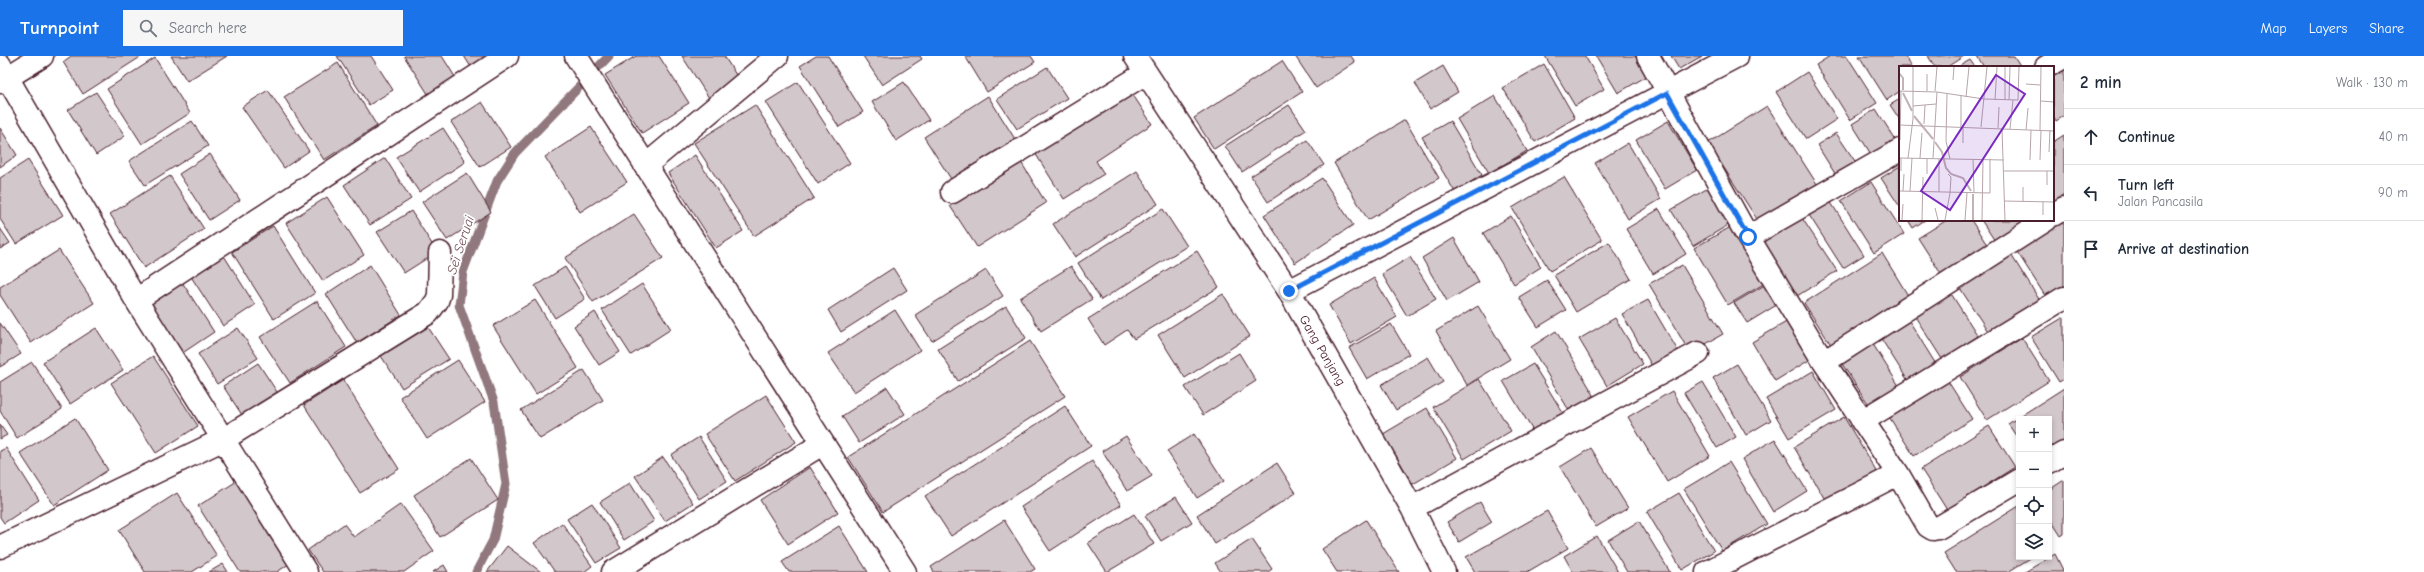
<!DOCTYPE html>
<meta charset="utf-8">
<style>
:root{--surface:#fff;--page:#f6f6f7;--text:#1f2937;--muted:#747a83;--line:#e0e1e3;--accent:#1a73e8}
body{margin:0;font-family:"Comic Neue",sans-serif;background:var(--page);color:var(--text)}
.controls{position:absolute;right:12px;bottom:12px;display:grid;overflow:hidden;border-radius:0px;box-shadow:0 2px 6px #0003}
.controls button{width:36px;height:36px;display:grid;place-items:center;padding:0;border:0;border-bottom:1px solid var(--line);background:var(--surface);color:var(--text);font:20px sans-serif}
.stop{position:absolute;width:12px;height:12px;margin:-9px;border:3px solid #1a73e8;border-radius:50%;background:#fff}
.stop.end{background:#1a73e8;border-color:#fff;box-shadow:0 1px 4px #0008}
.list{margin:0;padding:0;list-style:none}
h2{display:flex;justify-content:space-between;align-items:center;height:52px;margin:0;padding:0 16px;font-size:17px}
h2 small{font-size:13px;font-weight:400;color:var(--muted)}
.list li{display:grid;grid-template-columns:26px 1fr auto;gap:12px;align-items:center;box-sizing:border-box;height:56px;padding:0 16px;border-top:1px solid var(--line)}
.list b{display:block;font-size:15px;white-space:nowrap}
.list p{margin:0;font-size:13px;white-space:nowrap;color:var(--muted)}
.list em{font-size:13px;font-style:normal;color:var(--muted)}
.icon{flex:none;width:22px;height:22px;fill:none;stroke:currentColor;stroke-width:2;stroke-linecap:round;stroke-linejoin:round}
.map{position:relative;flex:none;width:2064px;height:516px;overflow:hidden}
header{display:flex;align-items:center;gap:24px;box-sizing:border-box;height:56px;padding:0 20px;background:var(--accent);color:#fff}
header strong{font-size:19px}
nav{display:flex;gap:22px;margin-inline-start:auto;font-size:14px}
.search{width:280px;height:36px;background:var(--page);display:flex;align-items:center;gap:10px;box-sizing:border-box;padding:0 14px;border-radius:0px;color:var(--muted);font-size:15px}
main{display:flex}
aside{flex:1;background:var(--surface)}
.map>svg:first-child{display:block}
</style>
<header>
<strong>Turnpoint</strong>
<div class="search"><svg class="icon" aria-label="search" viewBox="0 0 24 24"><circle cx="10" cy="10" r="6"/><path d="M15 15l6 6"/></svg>Search here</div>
<nav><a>Map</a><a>Layers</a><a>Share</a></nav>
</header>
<main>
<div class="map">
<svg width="2064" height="516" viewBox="0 0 2064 516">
<rect width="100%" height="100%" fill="#fff"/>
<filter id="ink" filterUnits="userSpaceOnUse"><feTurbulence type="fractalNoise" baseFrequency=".025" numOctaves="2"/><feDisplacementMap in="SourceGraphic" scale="8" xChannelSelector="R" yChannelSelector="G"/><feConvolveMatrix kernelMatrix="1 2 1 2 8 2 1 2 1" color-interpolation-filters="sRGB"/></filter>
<g filter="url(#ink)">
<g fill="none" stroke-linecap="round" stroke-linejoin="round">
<path stroke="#91787e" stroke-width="9" d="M476 516 493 484 506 428 494 346 459 249 463 216 497 125 515 97 609 0"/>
</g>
<path fill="#d2c7cb" stroke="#4a1f2b" d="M71 0H142L83 38 63 6Z
M171 0H227L187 25Z
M337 0H371L393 34 369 49Z
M404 0H442L457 24 430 41Z
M464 0H489L471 11Z
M636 0H659L689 47 642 77 605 19Z
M682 0H724L738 22 709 42Z
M816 0H828L863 56 839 71 800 10Z
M863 0H920L922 3 882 29Z
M965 0H1031L1035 6 987 36Z
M1295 0H1351L1355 6 1316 32Z
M1545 0H1585L1604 33 1575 50Z
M1596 0H1635L1647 20 1618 37Z
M1671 0H1702L1679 13Z
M1830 0H1847L1877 47 1850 64 1816 9Z
M1859 0H1905L1912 11H1900V35L1887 44Z
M1928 0H1964L1947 11H1935Z
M1977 0H2014L2021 11H1984Z
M155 2 190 57 142 88 107 33Z
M1970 4 1975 11H1958Z
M1282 5 1302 36 1214 93 1194 62Z
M338 7 377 70 324 104 284 41Z
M1544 8 1575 62 1535 86 1503 32Z
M1443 10 1458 36 1430 53 1415 27Z
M1047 11 1067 42 1017 73 997 43Z
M2064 12V60L2056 65 2053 59V19Z
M1807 16 1837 63 1806 83 1776 36Z
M798 26 850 107 818 128 766 46Z
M904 26 929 64 896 85 872 46Z
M268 34 309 95 284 112 242 51Z
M96 36 125 80 96 99 68 54Z
M1131 36 1152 68 1096 105 1104 118 1064 143 1035 97Z
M988 40 1015 83 951 123 924 81Z
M1495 40 1527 95 1489 117 1457 63Z
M1900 43V64L1890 49Z
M482 46 511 91 480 111 451 66Z
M755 49 814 142 754 180 694 87Z
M1289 49 1306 74 1242 116 1225 90Z
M1767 50 1817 128 1758 165 1708 87Z
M1876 53 1898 88 1874 103 1852 68Z
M1405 64 1439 122 1368 164 1334 107Z
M192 65 208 90 145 129 129 105Z
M1450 65 1482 119 1455 136 1422 81Z
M1668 65 1697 114 1665 133 1636 84Z
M591 71 627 126 580 156 545 101Z
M0 72 17 99 0 111Z
M443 72 465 106 419 136 396 101Z
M1836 77 1859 111 1839 124 1817 89Z
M2064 79V138L2053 145V86Z
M1307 84 1324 109 1268 146 1251 120Z
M1628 87 1661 143 1628 163 1595 107Z
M210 98 240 144 209 164 179 118Z
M695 99 743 175 716 192 668 117Z
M385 102 411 143 370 169 344 129Z
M28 104 63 159 16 188 0 163V122Z
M1021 106 1046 147 977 191 950 150Z
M1900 110V151L1881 122Z
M1137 115 1158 148 1075 201 1053 168Z
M467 117 491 156 447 184 422 146Z
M170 120 204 173 144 212 110 158Z
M1564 121 1602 184 1550 215 1512 152Z
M1322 122 1353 169 1295 207 1264 159Z
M1871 126 1904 178 1874 197 1841 145Z
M1708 132 1730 168 1693 190 1671 154Z
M327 141 364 199 323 225 286 167Z
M1830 145 1864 199 1843 212 1809 159Z
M1163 153 1187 190 1101 244 1078 207Z
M1659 153 1686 198 1653 218 1626 173Z
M411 155 437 196 404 217 377 176Z
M634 158 663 202 593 246 565 202Z
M1800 159 1837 215 1797 240 1761 183Z
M1511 160 1541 211 1514 228 1483 177Z
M1908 164H1925L1913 172Z
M1947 164H1971L1989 192 1943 221 1918 182Z
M1981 164H2028L1995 185Z
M2061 165 2064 169V236L2049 246 2016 194Z
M1734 169 1767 226 1728 249 1694 192Z
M273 170 315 237 274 263 232 196Z
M0 172 10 187 0 193Z
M1454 182 1479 226 1447 245 1422 202Z
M1609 186 1631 223 1576 256 1554 219Z
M59 194 94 247 31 287 0 239V231Z
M221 195 255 249 223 270 188 216Z
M1197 195 1219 231 1134 283 1127 274 1104 289 1088 263Z
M1882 197 1912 246 1835 295 1804 247Z
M2010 197 2042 248 1991 280 1958 229Z
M1410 201 1436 243 1407 260 1382 218Z
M370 209 401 259 357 287 326 238Z
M1682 209 1723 278 1690 297 1649 228Z
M1071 210 1092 243 1041 275 1020 242Z
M565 211 585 243 555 262 535 230Z
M893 212 907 234 841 276 828 254Z
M986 214 1003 240 932 285 915 259Z
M1374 222 1397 261 1351 288 1329 249Z
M1547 224 1566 254 1538 271 1519 241Z
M182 226 214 276 181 298 148 248Z
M1768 227 1780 247 1747 267 1734 247Z
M642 228 671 273 631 299 602 254Z
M1950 236 1978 280 1942 303 1914 259Z
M1223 238 1250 280 1185 322 1158 279Z
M535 244 578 312 536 338 493 270Z
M1648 244 1678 295 1652 310 1622 258Z
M317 245 346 291 290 327 260 281Z
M1006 250 1026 282 958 325 938 293Z
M1478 250 1510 303 1467 329 1436 275Z
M895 254 920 294 854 336 828 297Z
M595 256 620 296 599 309 574 270Z
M2064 261V323L2059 326 2031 281Z
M1615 262 1643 308 1607 330 1579 283Z
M1908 263 1937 310 1910 328 1880 281Z
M1788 265 1811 303 1775 325 1752 286Z
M0 267 21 298 0 311Z
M1391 268 1409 298 1367 323 1349 292Z
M428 271 449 303 402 332 381 300Z
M96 272 123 314 70 348 43 306Z
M238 272 258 302 217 328 198 298Z
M1556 275 1598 346 1573 361 1531 291Z
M2022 282 2049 325 1987 364 1960 321Z
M1030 285 1065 340 883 456 848 401Z
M1871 285 1901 333 1871 352 1840 305Z
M1239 297 1256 325 1203 359 1185 331Z
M153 300 198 370 156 397 111 327Z
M1428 301 1443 326 1396 354 1381 329Z
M458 304 485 346 427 383 400 341Z
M32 306 62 353 17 382 0 355V326Z
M258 307 281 342 246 365 223 330Z
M1533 308 1563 357 1533 375 1503 325Z
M1737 308 1771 364 1746 379 1713 322Z
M584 314 603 344 540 383 521 354Z
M1813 315 1836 354 1789 382 1766 343Z
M1944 319 1972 363 1914 400 1886 356Z
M1479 323 1511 375 1464 403 1433 351Z
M343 324 399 413 360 437 304 349Z
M1703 326 1736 381 1717 392 1684 337Z
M887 331 905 358 859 387 842 360Z
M2064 332V387L2049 397V363H2019V384L2008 368Z
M1672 335 1710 400 1667 426 1628 361Z
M766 339 796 386 735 425 705 378Z
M1065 350 1091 390 951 480 925 440Z
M1427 352 1457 402 1413 428 1383 378Z
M1844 361 1877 417 1827 447 1794 391Z
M75 362 108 414 54 449 20 397Z
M0 369 7 379 0 383Z
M1989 370 2015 411 1947 454 1921 413Z
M1194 378 1224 425 1197 442 1167 395Z
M1126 380 1152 420 1127 435 1102 395Z
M699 381 727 425 699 443 671 399Z
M1775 383 1807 435 1773 456 1742 403Z
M6 392 39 444 4 467 0 461V395Z
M1591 392 1628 452 1596 471 1560 411Z
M663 401 693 447 665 465 635 420Z
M471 402 498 444 440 481 414 439Z
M1092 405 1121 449 1050 495 1021 451Z
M1729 406 1767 468 1722 495 1684 433Z
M1277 407 1296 437 1215 488 1197 459Z
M810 411 838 456 788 488 760 444Z
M2064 424V478L2061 480 2049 461V434Z
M237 425 289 508 277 516H240L198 450Z
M630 427 654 465 624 484 600 446Z
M177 437 217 500 192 516H145L119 474Z
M1679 437 1714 495 1682 514 1647 456Z
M1176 441 1192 466 1161 485 1145 460Z
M1480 446 1492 466 1459 486 1447 466Z
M592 447 621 492 596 507 567 463Z
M401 448 434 495 404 516H323L308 494 344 468 354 481Z
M2019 450V501H2032L2008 516H1956L1944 497Z
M1547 455 1568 492 1527 516H1475L1466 501Z
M1134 458 1154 488 1107 516 1088 487Z
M1004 464 1035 513 1030 516H934L931 511Z
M1366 464 1399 516H1337L1322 493Z
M1639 465 1670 516H1627L1608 484Z
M562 467 592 510 584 516H555L534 487Z
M839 470 868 516H789L782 506Z
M1597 480 1618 516H1573L1564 500Z
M1252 483 1272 513 1268 516H1221L1215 507Z
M507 490 541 516H487Z
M2055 498 2064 516H2025Z
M223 508 228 516H209Z
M444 509 448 516H433Z"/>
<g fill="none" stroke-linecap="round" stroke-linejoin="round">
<g stroke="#4a1f2b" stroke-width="25">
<path id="street" d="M576 0 905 516
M1135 0 1289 235 1412 452 1444 516
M1648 0 1748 181 1824 306 1898 418 1928 470 1933 473 1938 472 2019 424
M0 9 136 244 306 516
M2046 11 2064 1
M0 26 42 0
M645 110 777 0
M952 136 1146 17
M2053 159 2064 152
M1748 181 1900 94
M1289 235 1737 0
M136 244 507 0
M1824 306 2046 164
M1862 365 2064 242
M2049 406 2064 397
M1412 452 1698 297
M0 491 224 383 428 257 437 245 439 239 440 197
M613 516 822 388
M1707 516 1898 418"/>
</g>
<use href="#street" stroke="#fff" stroke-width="22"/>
</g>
</g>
<g fill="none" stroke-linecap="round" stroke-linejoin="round" filter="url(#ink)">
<path stroke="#1a73e8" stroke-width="5" d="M1289 235 1667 37 1748 181"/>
</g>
<g text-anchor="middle" stroke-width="3.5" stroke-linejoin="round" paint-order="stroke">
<g font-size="13" fill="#4a1f2b" stroke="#fff">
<text transform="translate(1323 294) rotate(60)" y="5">Gang Panjang</text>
</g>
<g font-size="14" font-style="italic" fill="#74535c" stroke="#fff">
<text transform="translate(460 189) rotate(-72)" y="5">Sei Seruai</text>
</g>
</g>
<g transform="translate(1899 10)">
<rect width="155" height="155" fill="#fff"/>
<path fill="none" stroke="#c1b3b6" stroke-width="2" d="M0 7 4 12V24M4 27 13 45M15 50 34 73M36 76 43 86 47 102 52 108 64 112 72 125M74 154V128"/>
<path fill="none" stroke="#b7a5aa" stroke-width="1" d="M54 14 55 1M127 18 141 19M0 25 38 26 85 33 119 34 120 1M28 25V8M36 25 38 1M48 27 47 75 51 93M67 31 70 1M96 34 98 1M106 34V1M110 34 111 1M142 35 155 36M14 40 37 38M25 58 26 39M0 59 155 65M62 61V30M82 61 88 1M99 62 100 41M103 63 106 154M111 63 114 34M127 64 129 42M141 64 142 1M1 74 2 25M64 77V61M150 86 151 64M0 92 105 94M9 92 14 53V1M21 92 23 67M34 92 38 26M40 93V126M74 93 75 127M131 94 132 64M141 94 142 64M2 105V92M105 105H155M28 108V93M148 119V105M0 125 91 127V93M4 125 5 108M11 125 13 92M105 135 155 136M124 136V121M144 136V149M36 142 39 154M3 154 4 138M23 154 24 111M46 154 51 127 52 111 49 108M66 154 68 127M83 154 84 93"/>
<path fill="#7b2cbf" fill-opacity="0.15" stroke="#7b2cbf" stroke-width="2" d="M97 9 126 28 51 144 22 125Z"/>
<rect width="155" height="155" fill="none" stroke="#4a1f2b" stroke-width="2"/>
</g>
</svg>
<div class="controls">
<button>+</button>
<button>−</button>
<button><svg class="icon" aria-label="locate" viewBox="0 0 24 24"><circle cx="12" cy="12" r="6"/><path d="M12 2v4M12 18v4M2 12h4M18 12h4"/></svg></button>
<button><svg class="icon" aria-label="layers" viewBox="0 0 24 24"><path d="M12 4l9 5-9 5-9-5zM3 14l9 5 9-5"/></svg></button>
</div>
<div class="stop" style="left:1748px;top:181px"></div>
<div class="stop end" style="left:1289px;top:235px"></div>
</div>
<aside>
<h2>2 min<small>Walk · 130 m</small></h2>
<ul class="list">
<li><svg class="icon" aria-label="ahead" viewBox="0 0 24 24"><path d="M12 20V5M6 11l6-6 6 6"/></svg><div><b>Continue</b></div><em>40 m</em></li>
<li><svg class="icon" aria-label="left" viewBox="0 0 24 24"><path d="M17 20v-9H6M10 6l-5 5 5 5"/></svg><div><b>Turn left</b><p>Jalan Pancasila</p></div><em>90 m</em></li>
<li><svg class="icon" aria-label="arrive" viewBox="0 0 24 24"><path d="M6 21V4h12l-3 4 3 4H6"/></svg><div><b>Arrive at destination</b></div></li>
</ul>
</aside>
</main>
